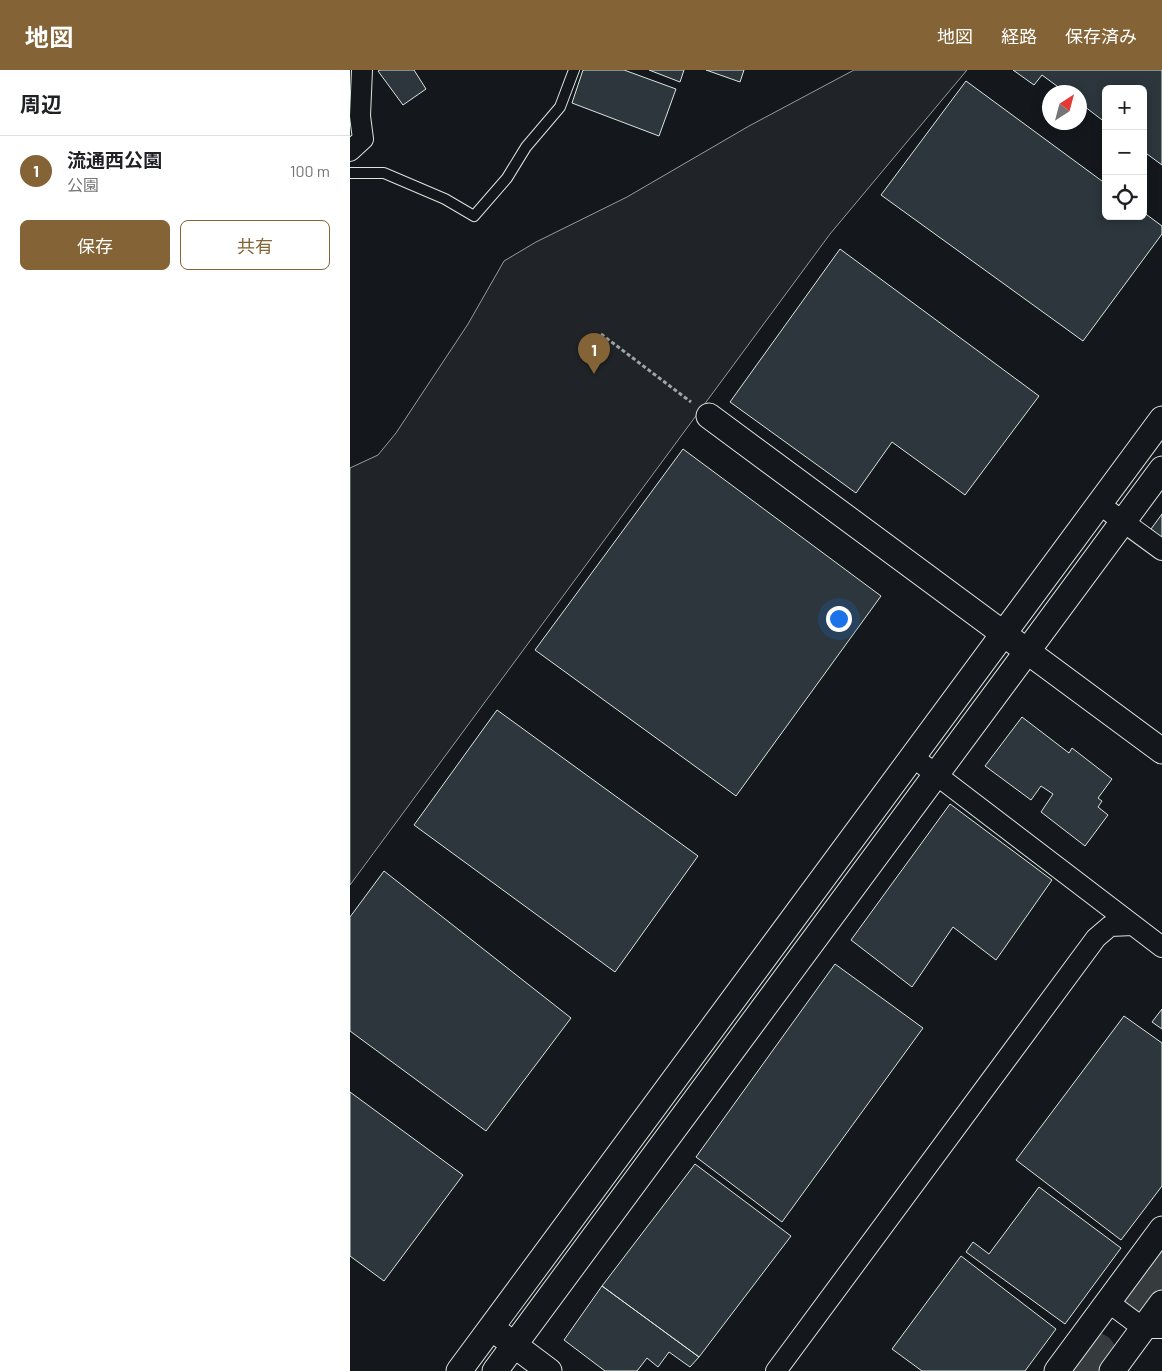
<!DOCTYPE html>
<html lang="ja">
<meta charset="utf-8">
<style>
:root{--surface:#fff;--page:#f2f2f2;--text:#202124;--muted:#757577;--line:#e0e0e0;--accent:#846436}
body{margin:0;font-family:Barlow,"Noto Sans JP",sans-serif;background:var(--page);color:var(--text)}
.controls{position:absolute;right:15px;top:15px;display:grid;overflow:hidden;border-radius:8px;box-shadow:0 2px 12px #0003}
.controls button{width:45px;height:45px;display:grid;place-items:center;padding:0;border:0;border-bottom:1px solid var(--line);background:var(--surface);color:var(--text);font:25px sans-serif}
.compass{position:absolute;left:692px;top:15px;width:45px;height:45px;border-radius:50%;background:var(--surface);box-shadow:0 2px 12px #0003;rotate:36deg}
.you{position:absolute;left:488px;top:548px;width:18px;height:18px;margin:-12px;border:4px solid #fff;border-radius:50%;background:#1a73e8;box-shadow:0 0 0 8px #1a73e833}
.badge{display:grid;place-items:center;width:32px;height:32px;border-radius:50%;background:var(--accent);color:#fff;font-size:16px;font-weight:700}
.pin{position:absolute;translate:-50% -41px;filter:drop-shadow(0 1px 2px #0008)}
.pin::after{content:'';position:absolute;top:26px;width:18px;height:15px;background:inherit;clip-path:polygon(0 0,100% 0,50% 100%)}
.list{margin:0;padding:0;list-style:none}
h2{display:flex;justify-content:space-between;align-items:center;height:65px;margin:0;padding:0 20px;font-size:21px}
h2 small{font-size:16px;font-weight:400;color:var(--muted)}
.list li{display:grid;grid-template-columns:32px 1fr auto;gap:15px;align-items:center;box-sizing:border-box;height:70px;padding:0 20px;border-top:1px solid var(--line)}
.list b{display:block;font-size:19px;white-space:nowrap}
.list p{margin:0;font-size:16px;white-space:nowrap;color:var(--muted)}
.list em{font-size:16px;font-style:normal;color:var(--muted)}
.actions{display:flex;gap:10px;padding:15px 20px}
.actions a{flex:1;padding:11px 0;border:1px solid var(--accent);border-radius:8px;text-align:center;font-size:18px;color:var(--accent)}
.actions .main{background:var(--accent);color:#fff}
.icon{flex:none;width:28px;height:28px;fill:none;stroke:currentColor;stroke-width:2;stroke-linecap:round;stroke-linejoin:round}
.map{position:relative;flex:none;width:812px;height:1301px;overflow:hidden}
header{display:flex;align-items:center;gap:30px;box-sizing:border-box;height:70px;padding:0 25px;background:var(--accent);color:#fff}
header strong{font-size:24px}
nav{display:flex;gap:28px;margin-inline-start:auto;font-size:18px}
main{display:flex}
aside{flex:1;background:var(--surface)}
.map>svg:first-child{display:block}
</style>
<header>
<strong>地図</strong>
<nav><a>地図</a><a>経路</a><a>保存済み</a></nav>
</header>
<main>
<aside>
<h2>周辺<small></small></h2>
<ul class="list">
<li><span class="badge">1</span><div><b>流通西公園</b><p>公園</p></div><em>100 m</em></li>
</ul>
<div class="actions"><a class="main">保存</a><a>共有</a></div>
</aside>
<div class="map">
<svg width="812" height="1301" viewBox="0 0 812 1301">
<rect width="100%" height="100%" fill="#14181c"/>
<path fill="#202428" stroke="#939e99" d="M504 0H617L480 164 0 815V398L28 385 46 363 118 254 154 191 186 172 277 127 399 56Z"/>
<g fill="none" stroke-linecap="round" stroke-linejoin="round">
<path stroke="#363b3e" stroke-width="40" d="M788 1227 812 1193
M733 1301 746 1283"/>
</g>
<path fill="#2c363c" stroke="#d8e6dc" d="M30 0H64L76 19 53 35 28 1Z
M233 0H274L326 19 309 66 222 33Z
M299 0H334L330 12Z
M356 0H394L390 12Z
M663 0H812V95L793 81V19H756V53L730 33V22H715L692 5 684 15Z
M616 11 756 114V146H793V142L812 156V164L733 271 531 125Z
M490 179 689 326 615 425 542 372 506 423 380 332Z
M333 379 531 526 386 726 185 580Z
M812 444V468L801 459Z
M147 640 348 786 265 902 64 755Z
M672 647 719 683 722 678 762 709 748 728 752 731 748 737 758 745 735 776 691 742 703 724 691 716 681 730 635 696Z
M600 734 702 810 646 890 603 857 562 917 501 870Z
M34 801 221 948 136 1061 0 961V847Z
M485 894 573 958 432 1152 346 1087Z
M812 939V959L802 952Z
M774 946 812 973V1116L771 1170 666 1090Z
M0 1022 113 1105 34 1211 0 1186Z
M345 1094 441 1166 349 1287 252 1216Z
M689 1117 771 1178 715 1254 616 1182 623 1172 639 1184Z
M611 1186 706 1259 675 1301H572L542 1279Z
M252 1216 349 1287 340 1297 319 1282 308 1297 297 1288 287 1301H255L214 1270Z"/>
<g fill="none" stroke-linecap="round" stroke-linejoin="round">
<g stroke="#d8e6dc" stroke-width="12">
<path id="service" d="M0 103H34L95 129 124 146 157 108 176 77 210 37 224 0"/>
</g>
<g stroke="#d8e6dc" stroke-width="22">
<path id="minor" d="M0 81 13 69 10 46 12 0
M749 434 812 480
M563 687 812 877
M758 1232 793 1258H812
M426 1301 746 868 760 856 783 855"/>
</g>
<g stroke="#d8e6dc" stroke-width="27">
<path id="tertiary" d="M359 346 812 681
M151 1265 199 1301
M109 1301 812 349
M145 1301 812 399
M707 1301 812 1159
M762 1301 812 1233"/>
</g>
<path stroke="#9da8a2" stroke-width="3" stroke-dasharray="4 2.5" stroke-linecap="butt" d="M251 264 341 332"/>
<use href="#service" stroke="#14181c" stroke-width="10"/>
<use href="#minor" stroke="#14181c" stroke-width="20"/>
<use href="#tertiary" stroke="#14181c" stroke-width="25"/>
</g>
</svg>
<div class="controls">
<button>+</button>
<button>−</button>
<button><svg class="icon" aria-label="locate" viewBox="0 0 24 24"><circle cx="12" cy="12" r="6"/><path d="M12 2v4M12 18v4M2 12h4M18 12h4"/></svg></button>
</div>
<svg class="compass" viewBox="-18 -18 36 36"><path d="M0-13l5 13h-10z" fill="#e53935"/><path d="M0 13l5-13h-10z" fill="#757577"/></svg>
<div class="you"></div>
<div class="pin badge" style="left:244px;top:304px">1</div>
</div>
</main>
